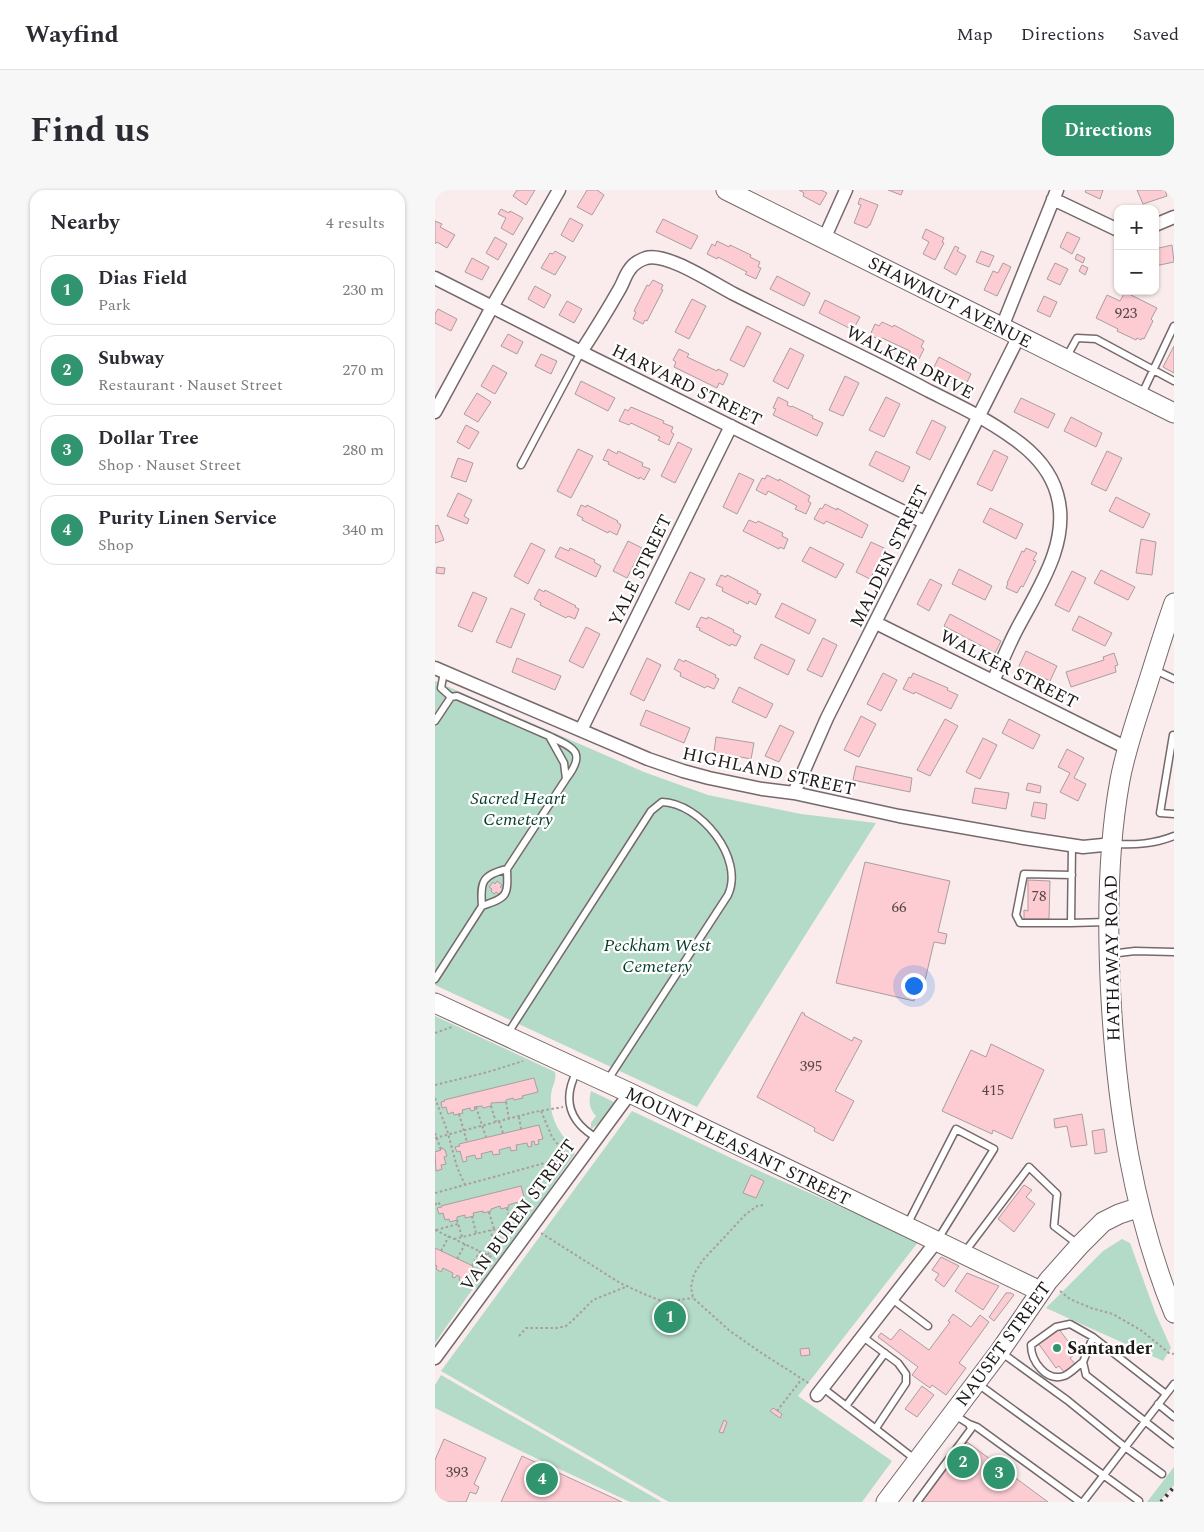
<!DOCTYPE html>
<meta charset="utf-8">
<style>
:root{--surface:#fff;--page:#f7f7f7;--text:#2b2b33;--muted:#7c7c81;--line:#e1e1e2;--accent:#30946f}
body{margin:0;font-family:Spectral,serif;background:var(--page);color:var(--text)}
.controls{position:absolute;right:15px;top:15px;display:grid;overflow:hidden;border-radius:10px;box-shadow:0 1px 4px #0004}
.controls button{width:45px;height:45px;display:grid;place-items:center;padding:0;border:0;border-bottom:1px solid var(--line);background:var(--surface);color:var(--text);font:25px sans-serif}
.you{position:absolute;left:478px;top:795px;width:18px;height:18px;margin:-12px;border:4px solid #fff;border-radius:50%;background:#1a73e8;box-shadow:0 0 0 8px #1a73e833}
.badge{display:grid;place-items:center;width:32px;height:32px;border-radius:50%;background:var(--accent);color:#fff;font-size:16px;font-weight:700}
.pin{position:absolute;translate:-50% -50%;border:2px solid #fff;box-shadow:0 1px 5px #0006}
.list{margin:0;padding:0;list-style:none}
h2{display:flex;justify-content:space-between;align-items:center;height:65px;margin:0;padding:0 20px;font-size:21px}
h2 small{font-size:16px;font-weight:400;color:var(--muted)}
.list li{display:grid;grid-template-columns:32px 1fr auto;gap:15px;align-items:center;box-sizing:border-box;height:70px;margin:0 10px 10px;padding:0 10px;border:1px solid var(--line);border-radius:15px}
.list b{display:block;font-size:19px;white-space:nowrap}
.list p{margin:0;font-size:16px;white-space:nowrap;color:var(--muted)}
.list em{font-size:16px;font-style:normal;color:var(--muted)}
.map{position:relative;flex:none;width:739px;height:1312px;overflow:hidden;border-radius:15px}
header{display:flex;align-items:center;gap:30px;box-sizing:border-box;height:70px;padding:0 25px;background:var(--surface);border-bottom:1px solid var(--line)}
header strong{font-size:24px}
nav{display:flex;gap:28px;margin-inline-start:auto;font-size:18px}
.intro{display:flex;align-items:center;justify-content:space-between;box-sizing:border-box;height:120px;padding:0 30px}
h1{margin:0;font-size:35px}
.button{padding:12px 22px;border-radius:15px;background:var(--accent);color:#fff;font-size:18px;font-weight:700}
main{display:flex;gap:30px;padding:0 30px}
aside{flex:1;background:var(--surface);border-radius:15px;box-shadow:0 1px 4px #0004}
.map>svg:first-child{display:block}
</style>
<header>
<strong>Wayfind</strong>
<nav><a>Map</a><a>Directions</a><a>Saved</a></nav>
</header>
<div class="intro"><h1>Find us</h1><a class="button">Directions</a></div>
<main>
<aside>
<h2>Nearby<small>4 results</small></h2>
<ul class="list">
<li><span class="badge">1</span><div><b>Dias Field</b><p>Park</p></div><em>230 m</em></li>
<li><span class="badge">2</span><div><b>Subway</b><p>Restaurant · Nauset Street</p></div><em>270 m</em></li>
<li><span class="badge">3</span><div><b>Dollar Tree</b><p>Shop · Nauset Street</p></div><em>280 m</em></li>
<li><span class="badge">4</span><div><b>Purity Linen Service</b><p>Shop</p></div><em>340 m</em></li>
</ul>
</aside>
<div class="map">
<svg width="739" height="1312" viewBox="0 0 739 1312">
<rect width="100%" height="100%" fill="#faebec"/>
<path fill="#b4dbc8" d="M0 491 209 582 273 605 366 624 441 633 262 917 0 795Z
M0 826 120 882C122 891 116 897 116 906 114 928 124 944 140 959L139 965 64 1071 42 1098 37 1100 0 1153Z
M156 901 179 912 169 930 156 939V933L161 926C153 917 154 911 156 901Z
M197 921 313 976 484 1051 363 1206 457 1271 427 1312H234L6 1181Z
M687 1049 695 1053 720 1122 736 1158 728 1171 611 1118 668 1061Z
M6 1185 227 1312H195L88 1262 0 1218V1195Z
M739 1277V1295L724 1312H712Z"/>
<path fill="#fcccd2" stroke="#ab9d9f" d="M82 0H100L91 15 78 6Z
M152 0H162L169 5 157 25 142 17Z
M364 0H386L392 3 385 15 368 6 369 3Z
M453 0H468L466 5Z
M651 0H668L665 9 650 2Z
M702 0H730L732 6 708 14Z
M425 8 443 15 435 35H434L432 38 419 33 426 15 423 14Z
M66 19 74 23 75 21 88 28 78 45 66 38 71 28 63 24Z
M135 28 148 35 138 52 126 45Z
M228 29 263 46 256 59 221 42Z
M0 31 7 34 5 37 20 45 12 58 2 52 0 54Z
M491 39 509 48 507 52 509 53 500 70 488 64 494 52 487 48Z
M632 42 645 48 637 64 625 57Z
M60 47 72 54 63 70 51 63Z
M282 51 294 57 295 55 316 65 315 67 325 72 323 77 326 78 321 89 310 84 312 82 283 67 282 69 272 64 277 54 280 56Z
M737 55 739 72 720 76V59Z
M520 56 524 58 522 61 531 66 521 85 509 78Z
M120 61 131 67 120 85 106 78 115 63 118 64Z
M546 61 559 66 554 77 541 72Z
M642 64 650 68 648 73 640 69Z
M37 68 54 77 47 90 30 82Z
M568 73 576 77 562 106 549 100 558 81 563 83Z
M620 73 633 79 625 95 612 89Z
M647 75 653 78 650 85 644 81Z
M342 86 375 103 369 116 335 99Z
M218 90 228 95 226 99 228 100 212 131 210 130 208 134 198 129 201 122 199 121 212 95 214 96Z
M100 96 116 105 109 118 93 109Z
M690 102 722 118 716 129 718 131 709 149 707 148 706 150 702 148 701 150 682 141 683 139 661 128 672 105 685 111Z
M609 106 622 112 615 127 602 121Z
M257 109 271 116 254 149 240 142Z
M390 110 425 127 418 140 384 123Z
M132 111 147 119 139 133 124 125Z
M3 119 22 129 16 141 0 133V124Z
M447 132 458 137 459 135 489 151 486 157 489 159 484 169 473 164 475 161 447 148 445 150 435 145 440 134 444 136Z
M312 136 326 143 309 177 295 170Z
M73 144 88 152 82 164 66 156Z
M739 156V183L728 177Z
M355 158 369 165 353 199 338 191Z
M244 159 254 164 252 167 282 181 283 179 293 184 288 195 284 193 282 198 239 177 241 172 238 170Z
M106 164 122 171 116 184 100 176Z
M504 167 536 184 529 198 497 181Z
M58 175 72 183 60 204 46 196Z
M410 186 424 193 408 226 394 220Z
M146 191 180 208 173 221 140 204Z
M42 203 56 212 43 232 29 224Z
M343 207 353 212 352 215 356 217 357 216 378 226 377 228 388 233 382 246 338 225 341 219 338 218Z
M451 207 465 214 449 247 434 240Z
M586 208 620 224 613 238 579 222Z
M196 217 229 231 228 233 238 237 236 242 239 244 234 255 223 250 225 247 196 233 194 235 184 231 190 219 193 221Z
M636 227 667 243 661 257 629 241Z
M497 230 511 237 495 270 481 263Z
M31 235 44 242 34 259 22 252Z
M243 252 257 259 240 293 226 286Z
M143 259 158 266 136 308 122 301Z
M173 259 182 264 183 261 208 273 207 276 215 279 209 290 205 287 204 289 173 274 174 272 168 270Z
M559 260 573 267 557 301 542 294Z
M441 261 475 277 468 292 434 275Z
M672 261 687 268 671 301 656 294Z
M23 268 38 273 31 292 16 287Z
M304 283 319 290 302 324 288 317Z
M332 285 344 291V289L375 306 373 311 376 313 371 324 360 319 362 316 333 301 331 305 321 300 327 288 330 289Z
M23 303 37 310 29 326 34 329 32 334 12 326Z
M681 307 715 324 708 338 674 321Z
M390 314 402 320V318L433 335 427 348 391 331 389 334 379 329 385 318 387 319Z
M146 315 151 317 152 315 183 331 182 332 186 335 182 345 174 341 173 343 147 330 148 328 142 325Z
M555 318 588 334 581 349 548 332Z
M314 330 321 333 323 331 348 343 347 346 353 349 349 359 345 357 344 359 308 341Z
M3 335 9 350 0 353V336Z
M706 349 721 352 717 385 701 383Z
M193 351 207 358 192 388 178 381Z
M436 352 451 359 435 389 421 382Z
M96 353 110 360 93 394 79 386Z
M125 357 134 361 135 358 160 370 159 372 166 376 161 387 120 367Z
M375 357 409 374 401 388 367 371Z
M591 358 602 363 598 370 601 371 588 397 586 396 582 403 571 398 573 393H572L587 361 589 362Z
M2 377 10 378 9 384 1 383Z
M524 379 557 396 550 410 517 394Z
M666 380 700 397 693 410 659 393Z
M637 381 651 388 634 422 620 415Z
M255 382 270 389 254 420 240 413Z
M286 385 291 387 292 385 323 401 322 403 326 404 321 415 314 411 313 414 287 401 288 398 281 395Z
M495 389 507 395 494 421 482 414Z
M104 399 109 402 110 400 141 416 140 417 144 419 140 429 133 426 131 428 105 415 106 413 99 409Z
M38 402 52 408 37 442 23 436Z
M347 413 381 430 374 444 340 427Z
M76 418 90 424 76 458 61 452Z
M515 424 566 451 560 463 509 436Z
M644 426 677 443 670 456 637 440Z
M266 427 272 429 273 427 299 440 298 442 306 446 301 456 296 454 295 456 264 440 265 438 261 437Z
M151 437 165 444 148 478 134 471Z
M388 448 402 455 387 487 372 480Z
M326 454 360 470 353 485 319 468Z
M591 461 622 476 615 491 584 476Z
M679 463 683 475 680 476 681 482 636 497 631 482 669 470 668 467Z
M82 468 126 486 120 500 77 482Z
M212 468 226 475 209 511 195 504Z
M244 469 249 472 250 470 281 485 280 487 284 489 279 499 272 496 270 498 245 486 246 483 239 479Z
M448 483 462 490 446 521 432 514Z
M478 483 513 498 512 500 523 505 516 519 480 502 479 504 468 499 474 487 476 488Z
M304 497 338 514 331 528 297 512Z
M211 520 255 538 249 553 205 535Z
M426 526 441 534 424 567 409 560Z
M510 529 523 536 495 586 482 580Z
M574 529 605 545 598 559 567 543Z
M345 535 359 542 344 572 330 566Z
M281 547 319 553 316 569 279 562Z
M548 548 562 555 545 589 531 582Z
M632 559 649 568 639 588 651 594 643 611 625 602 635 583 623 577Z
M421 576 477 588 475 602 418 590Z
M593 593 606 596 605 603 591 600Z
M540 598 574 603 571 619 537 613Z
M599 612 612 614 610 629 596 626Z
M430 672 515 691 503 742 512 744 510 754 499 752 487 803 481 802 479 811 401 793Z
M593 690 615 691 614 729H589V720L593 721Z
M62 691 67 695 65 697 68 699 64 704 61 702 59 704 56 701 57 699 54 697 58 692 60 694Z
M367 822 370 824 369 825 417 851 419 847 427 851 400 901 419 911 398 951 379 941 380 938 322 907Z
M556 854 609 880 577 949 558 940 557 944 507 921 536 860 551 867Z
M99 888 103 902 87 906 88 908 79 910 78 908 71 910V912L56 913V916L48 918 47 916 39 917 40 920 36 921 35 918 27 920 28 923 19 925 18 922 13 924 11 917 7 918 6 912 10 911 9 910Z
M647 924 652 955 636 957 632 936 620 938 619 929Z
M104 935 108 949 103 950 104 954 100 955 99 951 96 952 97 956 93 957 92 953 81 955 82 960 76 961 75 957 64 960 65 964 58 965 57 961 46 964 47 968 41 969 40 965 31 967 32 971 28 972 25 961 22 962 20 957 25 956 24 954Z
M669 939 672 962 660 964 657 941Z
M5 957 10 960 12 966 9 967 11 974 6 975 7 979 1 981 0 962 6 960Z
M316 985 329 991 321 1008 308 1003Z
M589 995 597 1000 591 1007 600 1014 579 1042 563 1029Z
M86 996 90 1010 73 1015 74 1017 66 1019 65 1016 56 1019V1021L48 1023V1021L38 1023 39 1026 30 1028V1025L22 1027V1030L15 1032 14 1029 10 1030 8 1023 4 1024 2 1018 7 1017 6 1016Z
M0 1058 38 1076 32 1090 29 1088 27 1091 24 1090 25 1087 22 1085 20 1088 17 1087 18 1083 8 1078 6 1082 1 1079 2 1076 0 1075Z
M506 1067 524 1076 509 1097 500 1090 504 1084 497 1080Z
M532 1083 564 1096 548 1120 520 1101Z
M571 1103H576L579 1105 559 1131 554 1127Z
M518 1124 536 1137 545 1125 554 1132 524 1173 531 1178 511 1205 497 1195 495 1198 477 1185 483 1177 443 1147 446 1143 456 1150 465 1139 494 1160 515 1132 513 1131Z
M623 1138 642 1163 635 1168 640 1174 629 1182 624 1176 621 1178 603 1153Z
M374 1158 375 1165 366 1166 365 1159Z
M487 1196 499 1205 482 1227 470 1219Z
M338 1218 347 1224 345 1228 335 1221Z
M289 1230 292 1232 288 1243 284 1242Z
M9 1249 51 1268 39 1294 44 1297 41 1304 35 1302 31 1312H0V1270Z
M532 1252 613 1312H487Z
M87 1266 187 1312H66Z"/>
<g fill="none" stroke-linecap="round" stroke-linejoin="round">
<g stroke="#76696b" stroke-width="9">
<path id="service" d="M631 168 642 148 661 149 739 191
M706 206 739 136
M86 275 146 162
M720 480 739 489
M9 482 6 498 16 507 22 506 114 546 129 573 131 589C152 562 139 558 114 546
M0 531 16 507
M738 545 725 623 739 624
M679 654C701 655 719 654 739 646
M637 655 636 733 672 732
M72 679C73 706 73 707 47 716 45 692 47 685 72 679L131 589
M636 733H585L581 725 589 684 637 685
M675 764 700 761 739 762
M0 789 47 716
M73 843 216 621 227 612C265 613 310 668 293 705L172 891
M142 881C127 909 134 932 162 948
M472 1035 521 939 559 959 503 1049
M529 1063 594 977 622 1004 619 1036 644 1055
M457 1109 493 1136
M428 1147 463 1173 471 1184V1193L441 1238
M658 1147 648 1172 651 1185 739 1254
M567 1163 632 1210 690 1257 727 1284
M648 1172C642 1176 635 1184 629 1186 611 1192 596 1171 596 1155L621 1137 635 1134 658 1147 731 1204
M543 1194 704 1311
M388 1198 481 1270
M723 1214 739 1227
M411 1216 450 1163
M534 1234 542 1237 645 1312
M482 1312 536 1239 534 1234 518 1224
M648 1312 739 1194"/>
</g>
<g stroke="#76696b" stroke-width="15">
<path id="minor" d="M618 9 683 40
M720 35 739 27
M389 49 411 0
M0 88 146 162 489 332
M567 137 622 0
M146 162C159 142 172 121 184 100 188 94 190 85 195 79 199 73 205 70 211 68 232 62 279 94 299 104 364 137 430 167 494 201 522 215 550 228 575 246 596 260 615 279 622 304 636 352 603 399 582 439 573 456 566 474 558 491
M0 222 57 117 124 0
M441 433 692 558
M0 478 213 569 248 581 274 588 327 599 359 603 464 626 589 648 648 657 678 654
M146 540 296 236
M359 603 392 528 584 146
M0 1168 195 903
M382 1205 501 1052"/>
</g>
<g stroke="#76696b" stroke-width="21">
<path id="secondary" d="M291 0 739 223
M739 413C729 441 721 468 712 496 702 527 691 558 685 590 672 661 672 737 676 809 682 916 698 1023 739 1123
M0 813 195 903 605 1101
M451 1312 565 1161 613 1091 645 1055 668 1032 684 1024 705 1017"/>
</g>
<path stroke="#a99d9e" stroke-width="2" stroke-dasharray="2.5 2.5" stroke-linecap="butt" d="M0 843 17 837
M0 895 53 882 88 871
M0 908 12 940 22 977 30 995
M71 912 74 929
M56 916 61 932
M41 917 51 947
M106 921 117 947 133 967
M24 924 32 952
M84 927 86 939
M64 931 68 943
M0 943 6 960
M0 948 99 922 128 917
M0 1003 132 967
M89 1011 91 1023
M0 1015 3 1012 6 1016
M328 1015 322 1016 311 1024 268 1070 259 1084 256 1097 258 1108 295 1141 325 1162 375 1194
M72 1018 76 1035
M54 1022 59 1039
M37 1026 41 1043
M22 1030 27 1047
M0 1040 59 1068
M1 1040 23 1034
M106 1043 185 1093 209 1104 229 1112 258 1108
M19 1049 82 1034
M6 1061 14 1046
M53 1065 58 1054 56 1040
M22 1069 30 1054
M37 1076 45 1061
M625 1101 635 1109 656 1118 678 1124 707 1141 734 1163 739 1164
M84 1146 91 1138H122L131 1136 138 1130 158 1110 193 1096
M342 1221 366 1190"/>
<use href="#service" stroke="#fff" stroke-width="6"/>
<use href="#minor" stroke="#fff" stroke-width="12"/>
<use href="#secondary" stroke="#fff" stroke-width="19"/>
<path stroke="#3b3434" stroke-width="4" stroke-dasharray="2.5 5" stroke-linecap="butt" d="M726 1312 739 1297"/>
</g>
<circle fill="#30946f" stroke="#fff" stroke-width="2" cx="622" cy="1158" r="5"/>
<g text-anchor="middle" stroke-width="4.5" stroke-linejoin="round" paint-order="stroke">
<g font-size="15" fill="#564647">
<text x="691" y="128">923</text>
<text x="604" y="711">78</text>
<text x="464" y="722">66</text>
<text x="376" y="881">395</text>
<text x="558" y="905">415</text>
<text x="22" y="1287">393</text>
</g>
<g font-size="18" fill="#1e1919" stroke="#fff">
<text transform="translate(515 112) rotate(27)" y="6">SHAWMUT AVENUE</text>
<text transform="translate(475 172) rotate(27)" y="6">WALKER DRIVE</text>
<text transform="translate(252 195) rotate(26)" y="6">HARVARD STREET</text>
<text transform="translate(454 366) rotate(-64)" y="6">MALDEN STREET</text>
<text transform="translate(205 380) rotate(-64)" y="6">YALE STREET</text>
<text transform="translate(574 479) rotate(27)" y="6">WALKER STREET</text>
<text transform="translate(334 581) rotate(12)" y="6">HIGHLAND STREET</text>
<text transform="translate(677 768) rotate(-91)" y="6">HATHAWAY ROAD</text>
<text transform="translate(303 956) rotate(26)" y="6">MOUNT PLEASANT STREET</text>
<text transform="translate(83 1025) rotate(-54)" y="6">VAN BUREN STREET</text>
<text transform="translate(568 1154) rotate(-54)" y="6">NAUSET STREET</text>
</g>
<g font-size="18" font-style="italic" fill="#003b28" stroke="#fff">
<text x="83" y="614">Sacred Heart<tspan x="83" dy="21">Cemetery</tspan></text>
<text x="222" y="761">Peckham West<tspan x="222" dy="21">Cemetery</tspan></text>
</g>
<g font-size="18" font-weight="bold" fill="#1e1919" stroke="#fff" text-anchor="start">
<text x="632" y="1164">Santander</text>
</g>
</g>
</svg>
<div class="controls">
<button>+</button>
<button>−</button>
</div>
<div class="you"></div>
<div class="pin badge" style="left:235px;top:1127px">1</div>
<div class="pin badge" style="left:528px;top:1272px">2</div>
<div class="pin badge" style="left:564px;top:1283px">3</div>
<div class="pin badge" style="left:107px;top:1289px">4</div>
</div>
</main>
